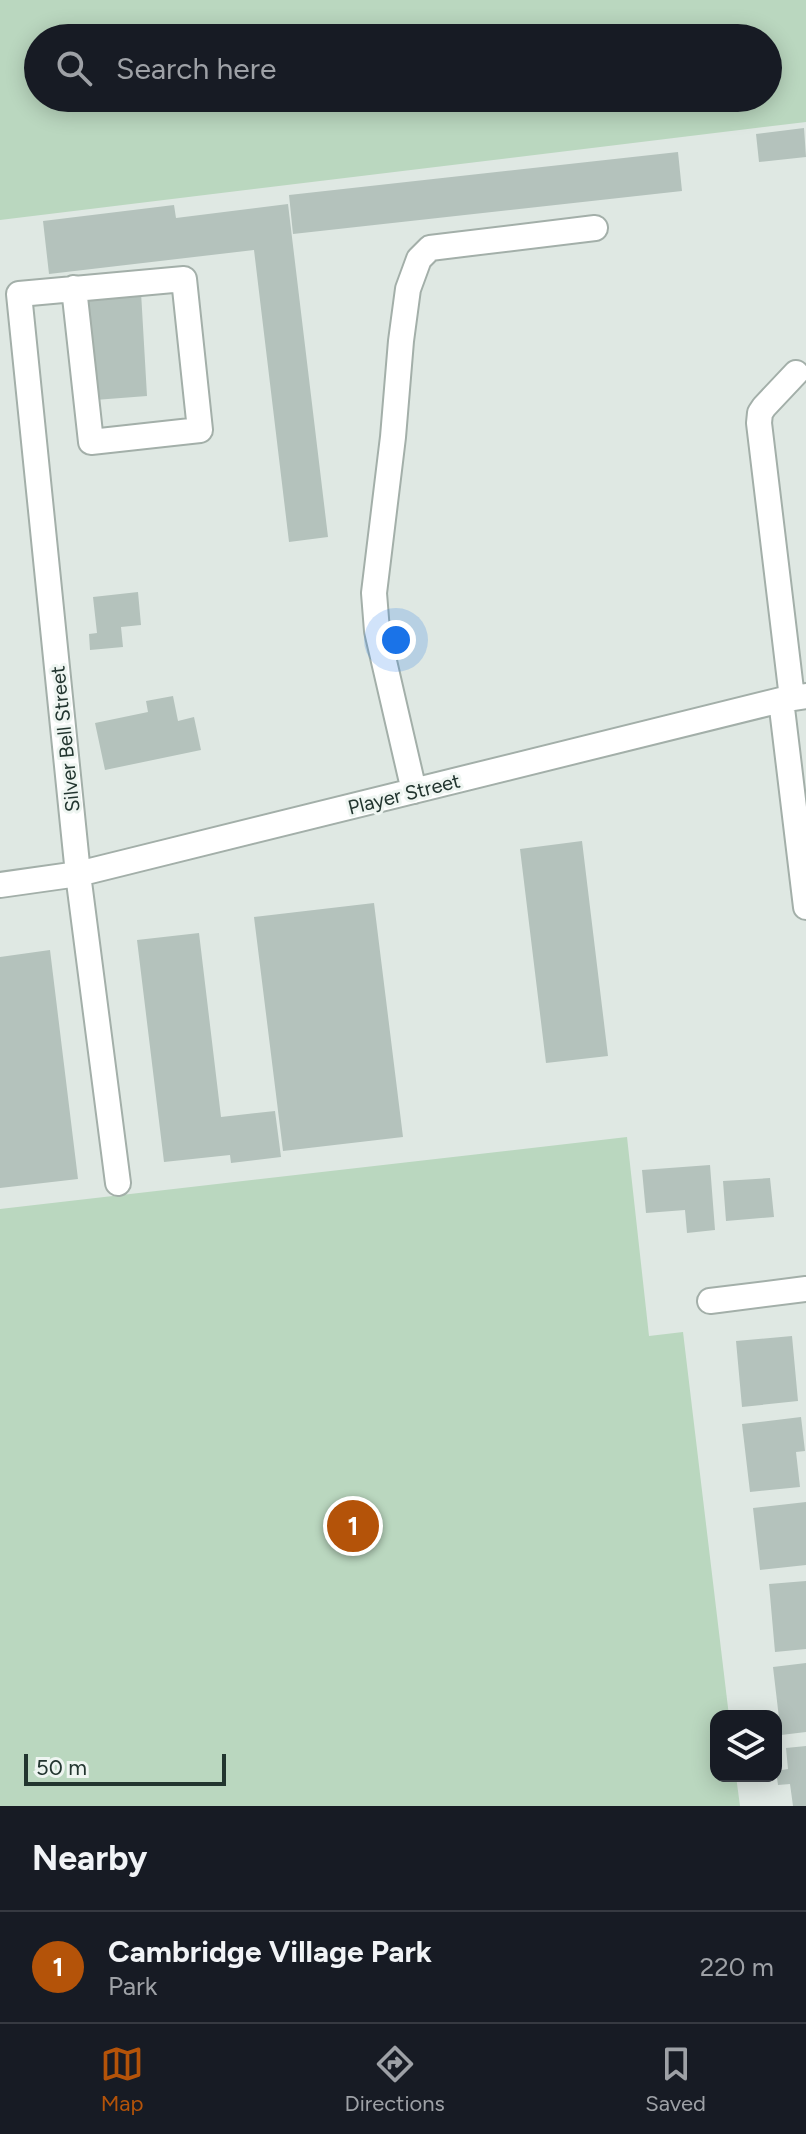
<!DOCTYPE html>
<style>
:root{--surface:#171b24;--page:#242831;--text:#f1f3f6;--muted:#9ea1a6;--line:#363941;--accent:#b45309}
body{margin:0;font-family:Figtree,sans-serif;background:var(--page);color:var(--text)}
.controls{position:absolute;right:24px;bottom:24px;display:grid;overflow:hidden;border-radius:16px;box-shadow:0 4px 20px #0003}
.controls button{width:72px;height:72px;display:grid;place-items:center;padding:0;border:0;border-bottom:2px solid var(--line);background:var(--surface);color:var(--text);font:40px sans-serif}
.scale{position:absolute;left:24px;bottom:20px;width:202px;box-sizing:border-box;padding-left:8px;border:4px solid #22352f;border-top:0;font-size:22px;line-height:28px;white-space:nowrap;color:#22352f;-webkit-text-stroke:6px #eef5f1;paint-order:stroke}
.you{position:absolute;left:396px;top:640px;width:28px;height:28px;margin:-20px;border:6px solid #fff;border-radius:50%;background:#1a73e8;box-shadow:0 0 0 12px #1a73e833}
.badge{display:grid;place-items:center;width:52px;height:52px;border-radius:50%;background:var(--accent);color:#fff;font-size:26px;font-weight:700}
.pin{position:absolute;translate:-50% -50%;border:4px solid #fff;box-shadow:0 2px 8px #0006}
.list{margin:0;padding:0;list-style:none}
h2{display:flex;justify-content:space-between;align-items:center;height:104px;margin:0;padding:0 32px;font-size:34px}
h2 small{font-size:26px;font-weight:400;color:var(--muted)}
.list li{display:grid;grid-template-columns:52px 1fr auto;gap:24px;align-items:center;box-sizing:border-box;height:112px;padding:0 32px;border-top:2px solid var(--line)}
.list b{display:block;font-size:30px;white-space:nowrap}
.list p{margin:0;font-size:26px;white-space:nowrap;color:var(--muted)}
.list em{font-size:26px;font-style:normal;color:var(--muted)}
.icon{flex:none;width:44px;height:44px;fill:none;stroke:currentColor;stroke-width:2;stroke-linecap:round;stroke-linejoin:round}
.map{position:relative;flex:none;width:806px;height:1806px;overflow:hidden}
.search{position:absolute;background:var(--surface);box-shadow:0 4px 20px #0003;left:24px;right:24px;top:24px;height:88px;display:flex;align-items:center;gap:20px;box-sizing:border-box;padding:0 28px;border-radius:44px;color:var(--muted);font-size:30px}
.sheet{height:216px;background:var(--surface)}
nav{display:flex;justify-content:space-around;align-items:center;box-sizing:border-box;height:112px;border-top:2px solid var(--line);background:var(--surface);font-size:22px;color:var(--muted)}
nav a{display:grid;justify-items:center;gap:4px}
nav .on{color:var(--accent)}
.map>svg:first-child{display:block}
</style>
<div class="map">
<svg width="806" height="1806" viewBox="0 0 806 1806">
<rect width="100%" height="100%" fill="#dfe8e3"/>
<path fill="#bad7bf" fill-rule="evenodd" d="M0 0H806V122L0 220ZM38 38H768V98H38Z
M627 1137 649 1336 683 1332 729 1716H716V1776H736L740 1806H0V1209Z"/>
<path fill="#b4c2bc" d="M804 128 806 157 759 162 756 134Z
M678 152 682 191 293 234 289 195Z
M288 204 328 537 289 542 254 250 49 274 43 221 174 205 176 218Z
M141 292 147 396 95 400 88 295Z
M138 592 141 625 121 627 123 647 90 650 89 634 97 633 93 597Z
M173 696 178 721 194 717 201 750 105 770 95 723 148 712 146 701Z
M582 841 608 1056 546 1063 520 849Z
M374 903 403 1137 283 1151 254 917Z
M199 933 221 1117 275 1111 281 1157 231 1163 230 1155 164 1162 137 940Z
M50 950 78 1179 0 1188V957Z
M710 1165 715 1230 687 1233 685 1210 646 1213 642 1170Z
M770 1178 774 1217 726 1221 723 1181Z
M792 1336 798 1401 742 1407 736 1341Z
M801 1417 805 1451 796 1452 800 1487 750 1492 742 1424Z
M806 1502V1565L760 1570 753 1508Z
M806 1581V1649L775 1652 769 1584Z
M806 1663V1732L781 1735 773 1667Z
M806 1746V1806H793L790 1784 778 1785 776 1771 788 1769 786 1748Z"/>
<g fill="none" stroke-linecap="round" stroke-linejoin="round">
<g stroke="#a3afa9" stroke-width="28">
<path id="minor" d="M74 288 91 442 200 430 184 279 19 294 78 874 118 1183
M792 698 759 423 760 413 764 407 796 373
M781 700 806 907
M414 791 377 631 374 593 393 437 401 341 408 289 419 259 430 248 595 228
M0 885 78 874 781 700 806 696
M710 1301 806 1289"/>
</g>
<use href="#minor" stroke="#fff" stroke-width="24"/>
</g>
<g text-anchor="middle" stroke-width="6" stroke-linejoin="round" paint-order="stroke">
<g font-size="20" fill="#22352f" stroke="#eef5f1">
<text transform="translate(65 739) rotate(-96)" y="7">Silver Bell Street</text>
<text transform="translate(404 794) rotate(-14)" y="7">Player Street</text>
</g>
</g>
</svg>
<div class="controls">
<button><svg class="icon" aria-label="layers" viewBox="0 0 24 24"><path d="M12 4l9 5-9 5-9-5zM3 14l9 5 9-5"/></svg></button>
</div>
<div class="scale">50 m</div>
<div class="you"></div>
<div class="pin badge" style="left:353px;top:1526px">1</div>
<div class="search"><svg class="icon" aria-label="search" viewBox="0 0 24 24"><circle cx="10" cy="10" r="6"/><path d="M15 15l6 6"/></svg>Search here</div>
</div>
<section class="sheet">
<h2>Nearby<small></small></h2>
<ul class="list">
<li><span class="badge">1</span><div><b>Cambridge Village Park</b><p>Park</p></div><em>220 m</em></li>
</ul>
</section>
<nav>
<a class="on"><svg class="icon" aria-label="map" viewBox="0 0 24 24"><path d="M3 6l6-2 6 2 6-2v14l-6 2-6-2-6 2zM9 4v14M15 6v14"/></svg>Map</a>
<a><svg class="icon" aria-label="directions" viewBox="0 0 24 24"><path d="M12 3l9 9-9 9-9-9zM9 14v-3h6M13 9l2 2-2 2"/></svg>Directions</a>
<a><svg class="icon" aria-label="saved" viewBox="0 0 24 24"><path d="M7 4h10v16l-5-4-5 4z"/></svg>Saved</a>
</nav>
